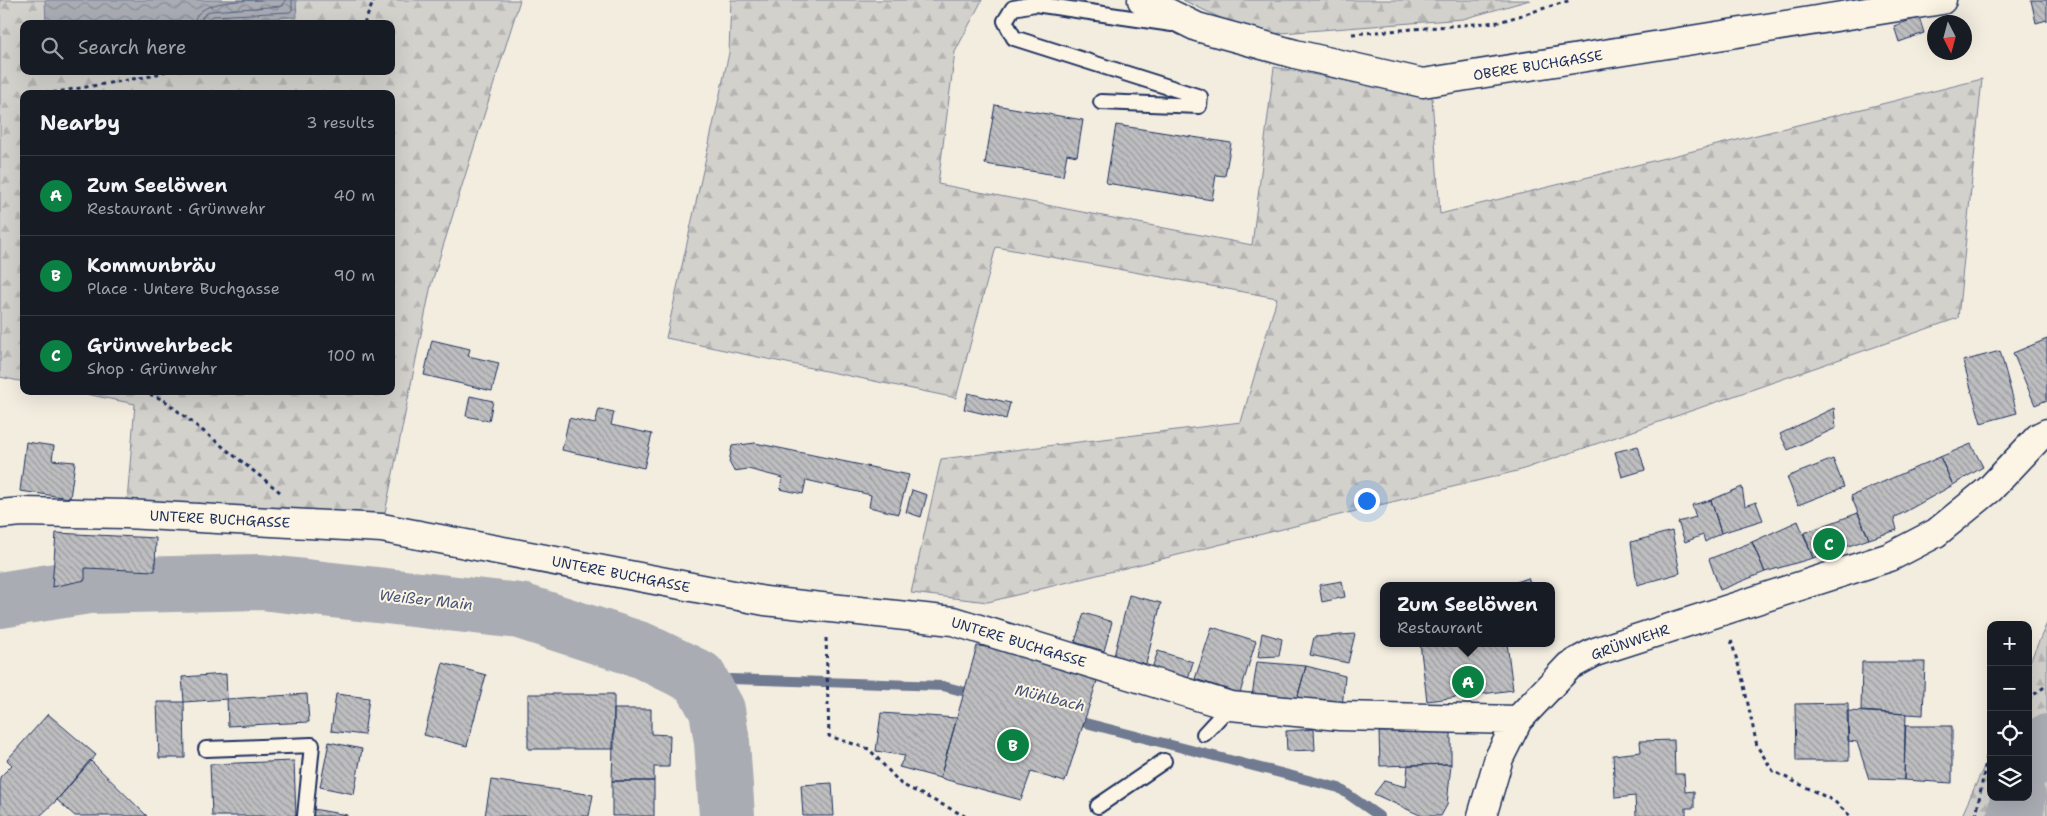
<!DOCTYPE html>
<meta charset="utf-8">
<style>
:root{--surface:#171b24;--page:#242831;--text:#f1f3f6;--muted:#9ea1a6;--line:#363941;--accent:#0b8043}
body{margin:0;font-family:"Shantell Sans",sans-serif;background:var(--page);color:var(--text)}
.controls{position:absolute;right:15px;bottom:15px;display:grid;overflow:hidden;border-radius:10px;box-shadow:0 5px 20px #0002}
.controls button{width:45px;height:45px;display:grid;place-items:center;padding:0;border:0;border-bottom:1px solid var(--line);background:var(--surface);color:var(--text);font:25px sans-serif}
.compass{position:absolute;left:1927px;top:15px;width:45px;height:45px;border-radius:50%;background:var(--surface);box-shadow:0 5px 20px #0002;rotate:174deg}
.you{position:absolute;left:1366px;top:500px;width:18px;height:18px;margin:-12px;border:4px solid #fff;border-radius:50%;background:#1a73e8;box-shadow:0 0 0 8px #1a73e833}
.badge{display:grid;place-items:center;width:32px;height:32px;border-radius:50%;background:var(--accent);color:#fff;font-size:16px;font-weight:700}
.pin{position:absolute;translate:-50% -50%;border:2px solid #fff;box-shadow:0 1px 5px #0006}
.popup{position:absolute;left:1380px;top:582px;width:175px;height:65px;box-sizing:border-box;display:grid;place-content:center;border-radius:10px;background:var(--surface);filter:drop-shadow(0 1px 4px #0005);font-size:16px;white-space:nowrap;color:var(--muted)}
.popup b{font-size:19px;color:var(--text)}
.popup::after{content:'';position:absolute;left:50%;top:100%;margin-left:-10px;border:10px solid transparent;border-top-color:var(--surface)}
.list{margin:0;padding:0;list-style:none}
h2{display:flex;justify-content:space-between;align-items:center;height:65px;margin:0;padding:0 20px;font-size:21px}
h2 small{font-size:16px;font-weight:400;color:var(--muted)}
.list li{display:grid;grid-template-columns:32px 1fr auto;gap:15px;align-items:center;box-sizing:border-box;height:80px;padding:0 20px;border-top:1px solid var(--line)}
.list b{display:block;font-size:19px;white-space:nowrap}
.list p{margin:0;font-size:16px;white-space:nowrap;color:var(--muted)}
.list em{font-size:16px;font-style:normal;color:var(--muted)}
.icon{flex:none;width:28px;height:28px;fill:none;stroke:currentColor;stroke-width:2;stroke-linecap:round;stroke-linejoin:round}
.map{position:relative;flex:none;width:2047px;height:816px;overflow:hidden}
.search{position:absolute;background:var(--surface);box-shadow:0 5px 20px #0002;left:20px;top:20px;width:375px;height:55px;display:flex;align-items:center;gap:12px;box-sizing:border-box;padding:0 18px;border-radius:10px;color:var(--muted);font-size:19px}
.panel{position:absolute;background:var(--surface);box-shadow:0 5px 20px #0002;left:20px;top:90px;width:375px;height:305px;border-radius:10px}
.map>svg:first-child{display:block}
</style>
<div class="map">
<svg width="2047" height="816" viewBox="0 0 2047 816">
<defs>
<pattern id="forest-firs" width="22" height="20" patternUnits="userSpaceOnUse" patternTransform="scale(1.25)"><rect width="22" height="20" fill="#d3d1cc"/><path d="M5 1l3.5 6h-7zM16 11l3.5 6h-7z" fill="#b5b4b2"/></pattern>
<pattern id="water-waves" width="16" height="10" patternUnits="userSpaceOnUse" patternTransform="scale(1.25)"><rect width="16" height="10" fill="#a9acb3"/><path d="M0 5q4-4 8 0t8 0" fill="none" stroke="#898c95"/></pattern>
<pattern id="building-back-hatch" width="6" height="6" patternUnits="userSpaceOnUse" patternTransform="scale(1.25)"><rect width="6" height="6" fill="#bebec0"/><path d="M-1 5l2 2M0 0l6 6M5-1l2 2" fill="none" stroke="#9a9b9f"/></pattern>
</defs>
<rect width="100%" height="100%" fill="#f3ede0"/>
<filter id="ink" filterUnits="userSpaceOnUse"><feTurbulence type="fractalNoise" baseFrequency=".02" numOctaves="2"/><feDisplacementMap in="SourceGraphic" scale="10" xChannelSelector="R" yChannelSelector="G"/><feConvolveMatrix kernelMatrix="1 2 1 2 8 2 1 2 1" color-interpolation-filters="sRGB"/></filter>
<g filter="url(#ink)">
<path fill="url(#forest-firs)" stroke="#778095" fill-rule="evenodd" d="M0 0H520L431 285 382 528 126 514 135 404 71 391H391V94H24V382L0 377ZM24 24H391V71H24Z
M731 0H982L955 52 938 184 1252 245 1274 67 1432 97 1440 214 1982 79 1958 318 1521 470 988 602 911 593 941 459 1241 422 1277 298 996 247 956 398 666 338 729 53Z
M1183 0H1530L1463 19 1256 35Z
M2047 623V816H1964L1963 813 1991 751V797H2028V666Z"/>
<path fill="url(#water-waves)" stroke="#707a91" d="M45 0H296L297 17 166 24H46Z"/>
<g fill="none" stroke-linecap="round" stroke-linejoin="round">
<path stroke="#546180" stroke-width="1" d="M194 24C195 0 240 1 261 0
M201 24 203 16 210 11 283 6 285 0
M208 24 209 19 213 16 290 12 292 10V0"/>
<path stroke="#707a91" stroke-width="10" d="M699 678 943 686 977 695
M1070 719 1339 788 1379 816"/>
<path stroke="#a9acb3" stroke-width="56" d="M0 600 88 586 261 582 520 611 641 650 699 678 717 710 722 742 727 816
M2028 762 2047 742
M2015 816 2018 797"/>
</g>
<path fill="url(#building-back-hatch)" stroke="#1b2f5e" d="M2031 0H2047V20L2036 23Z
M1919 17 1924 33 1899 42 1894 26Z
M995 105 1083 120 1077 156 1067 154 1063 176 985 164Z
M1116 125 1231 143 1225 176 1216 175 1212 200 1106 183Z
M2047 339V400L2035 405 2013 353Z
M432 340 470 349 468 356 499 363 492 391 424 375Z
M2000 351 2017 413 1981 423 1963 361Z
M968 393 1010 403 1006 419 964 409Z
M470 396 493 401 489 421 466 416Z
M1834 408 1836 428 1788 450 1780 434Z
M599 409 614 412 611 425 652 434 644 468 562 450 569 418 595 424Z
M26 442 54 446 52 460 75 462 70 498 20 491Z
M755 443 909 475 898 514 869 507 871 495 806 480 803 494 780 489 783 478 748 469 734 471 729 462 732 446Z
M1971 444 1983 467 1953 485 1940 457Z
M1638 446 1645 470 1622 477 1615 452Z
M1940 457 1953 485 1894 518 1897 530 1869 539 1851 496Z
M1833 459 1844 487 1798 505 1787 477Z
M1742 487 1745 506 1756 502 1763 520 1721 533 1711 500Z
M912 490 927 495 921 517 906 512Z
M1711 500 1721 533 1705 542 1703 535 1685 542 1678 522 1696 517 1692 505Z
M1858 513 1869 539 1813 558 1804 533Z
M1798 521 1813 558 1765 572 1752 542Z
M1672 531 1680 573 1637 585 1631 542Z
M56 533 156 538 155 571 85 568V580L52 587Z
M1752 542 1765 572 1720 590 1709 559Z
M1528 578 1531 586H1505Z
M1342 581 1345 597 1322 602 1319 585Z
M1129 595 1161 603 1146 664 1114 656Z
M1084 613 1112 622 1104 651 1075 642Z
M1212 627 1256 641 1240 693 1195 679Z
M1262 633 1282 639 1279 656 1258 657Z
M1355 634 1348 663 1310 655 1314 637Z
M1420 643H1507L1513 690 1427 701Z
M977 646 1029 651 1097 681 1065 782 1031 772 1021 800 940 778Z
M1158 651 1193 662 1188 679 1152 668Z
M1257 662 1306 666 1297 699 1252 696Z
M1862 662H1925L1923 715 1861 711Z
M443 663 486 675 467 746 424 735Z
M1306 666 1345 676 1342 708 1297 699Z
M226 674 227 699 184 702 182 677Z
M307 694 309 722 228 726 227 699Z
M336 694 369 698 364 735 331 731Z
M528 694H614V749H528Z
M157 702H184L185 758H159Z
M1848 703 1849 761H1796L1795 704Z
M614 709H651V734L670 735 669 767H654V781H612Z
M1847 711 1906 714 1904 780 1869 779 1857 742 1848 741Z
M881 713 957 718 940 778 899 767 905 756 876 751Z
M48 714 96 755 57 800 40 816H0V777L12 765 7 760Z
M1905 726H1952V783L1904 780Z
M1314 729 1315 750 1287 751 1286 731Z
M1451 730V764L1380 766 1379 732Z
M1674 740 1675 774H1684L1685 792 1694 791V808H1686V816H1636L1635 796 1615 798 1613 755 1641 752 1640 741Z
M329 742 362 749 354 794 320 787Z
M90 760 147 816H75L57 800Z
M294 761 296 816H212L210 764Z
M1451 764 1447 805 1441 816H1422L1374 794 1384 781 1406 787 1408 765Z
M491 780 593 795 589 816H485Z
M612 781H654V816H612Z
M832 783 834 816H803L801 785Z
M313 809 347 815V816H312Z"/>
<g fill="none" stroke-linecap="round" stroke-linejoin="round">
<g stroke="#1b2f5e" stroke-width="18">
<path id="lane" d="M1101 102 1199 106 1200 97 1014 38 1005 21 1013 8 1035 4 1172 24
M1204 734 1230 706
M206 749 312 745 305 816
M1098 806 1164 761"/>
</g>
<g stroke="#1b2f5e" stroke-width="31">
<path id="street" d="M1142 0 1197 27 1295 54 1423 83 1942 0
M0 514 22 512 126 514 382 528 765 601 953 621 1230 706 1340 716 1518 720
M1482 816 1499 758 1518 720 1569 666 1595 652 1890 557 1936 533 1990 489 2039 437 2047 433"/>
</g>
<path stroke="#1b2f5e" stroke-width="3" stroke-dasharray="4 4" stroke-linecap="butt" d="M364 24 374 0
M1352 34 1499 22 1571 0
M306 71 320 73 327 71
M45 94 151 76 166 71
M142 391 164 400 280 492
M826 638 829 736 869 749 901 784 965 816
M1731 640 1743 681 1757 746 1773 771 1834 801 1850 816
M2028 699 2047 685
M1976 816 1991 734"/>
<use href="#lane" stroke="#fcf5e5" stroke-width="14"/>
<use href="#street" stroke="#fcf5e5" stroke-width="28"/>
</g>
</g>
<g text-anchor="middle" stroke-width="4" stroke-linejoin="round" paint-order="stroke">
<g font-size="14" fill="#1b2f5e" stroke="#fcf5e5">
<text transform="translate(1538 65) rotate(-9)" y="5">OBERE BUCHGASSE</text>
<text transform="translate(220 519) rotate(3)" y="5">UNTERE BUCHGASSE</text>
<text transform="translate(621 574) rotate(11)" y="5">UNTERE BUCHGASSE</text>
<text transform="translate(1019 642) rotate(17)" y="5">UNTERE BUCHGASSE</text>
<text transform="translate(1630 642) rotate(-19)" y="5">GRÜNWEHR</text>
</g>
<g font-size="15" font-style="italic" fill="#465478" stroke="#fcf5e5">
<text transform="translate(426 600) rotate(6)" y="5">Weißer Main</text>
<text transform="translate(1050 698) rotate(14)" y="5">Mühlbach</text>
</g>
</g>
</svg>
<div class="controls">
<button>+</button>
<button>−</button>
<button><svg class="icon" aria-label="locate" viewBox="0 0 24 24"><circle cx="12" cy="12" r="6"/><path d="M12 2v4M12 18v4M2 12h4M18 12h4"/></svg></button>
<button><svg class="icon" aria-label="layers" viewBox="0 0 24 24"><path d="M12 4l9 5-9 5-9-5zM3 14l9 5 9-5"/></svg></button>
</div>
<svg class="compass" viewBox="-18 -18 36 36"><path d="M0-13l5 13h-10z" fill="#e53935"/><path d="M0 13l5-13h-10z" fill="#9ea1a6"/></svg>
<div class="you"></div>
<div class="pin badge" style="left:1468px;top:682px">A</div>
<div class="popup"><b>Zum Seelöwen</b>Restaurant</div>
<div class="pin badge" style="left:1013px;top:745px">B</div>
<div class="pin badge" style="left:1829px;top:544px">C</div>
<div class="search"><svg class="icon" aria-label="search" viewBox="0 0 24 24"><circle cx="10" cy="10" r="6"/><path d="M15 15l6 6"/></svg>Search here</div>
<section class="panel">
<h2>Nearby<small>3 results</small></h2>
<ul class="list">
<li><span class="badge">A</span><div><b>Zum Seelöwen</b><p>Restaurant · Grünwehr</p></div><em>40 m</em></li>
<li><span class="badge">B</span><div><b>Kommunbräu</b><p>Place · Untere Buchgasse</p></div><em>90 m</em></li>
<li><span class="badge">C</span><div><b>Grünwehrbeck</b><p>Shop · Grünwehr</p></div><em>100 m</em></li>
</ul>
</section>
</div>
